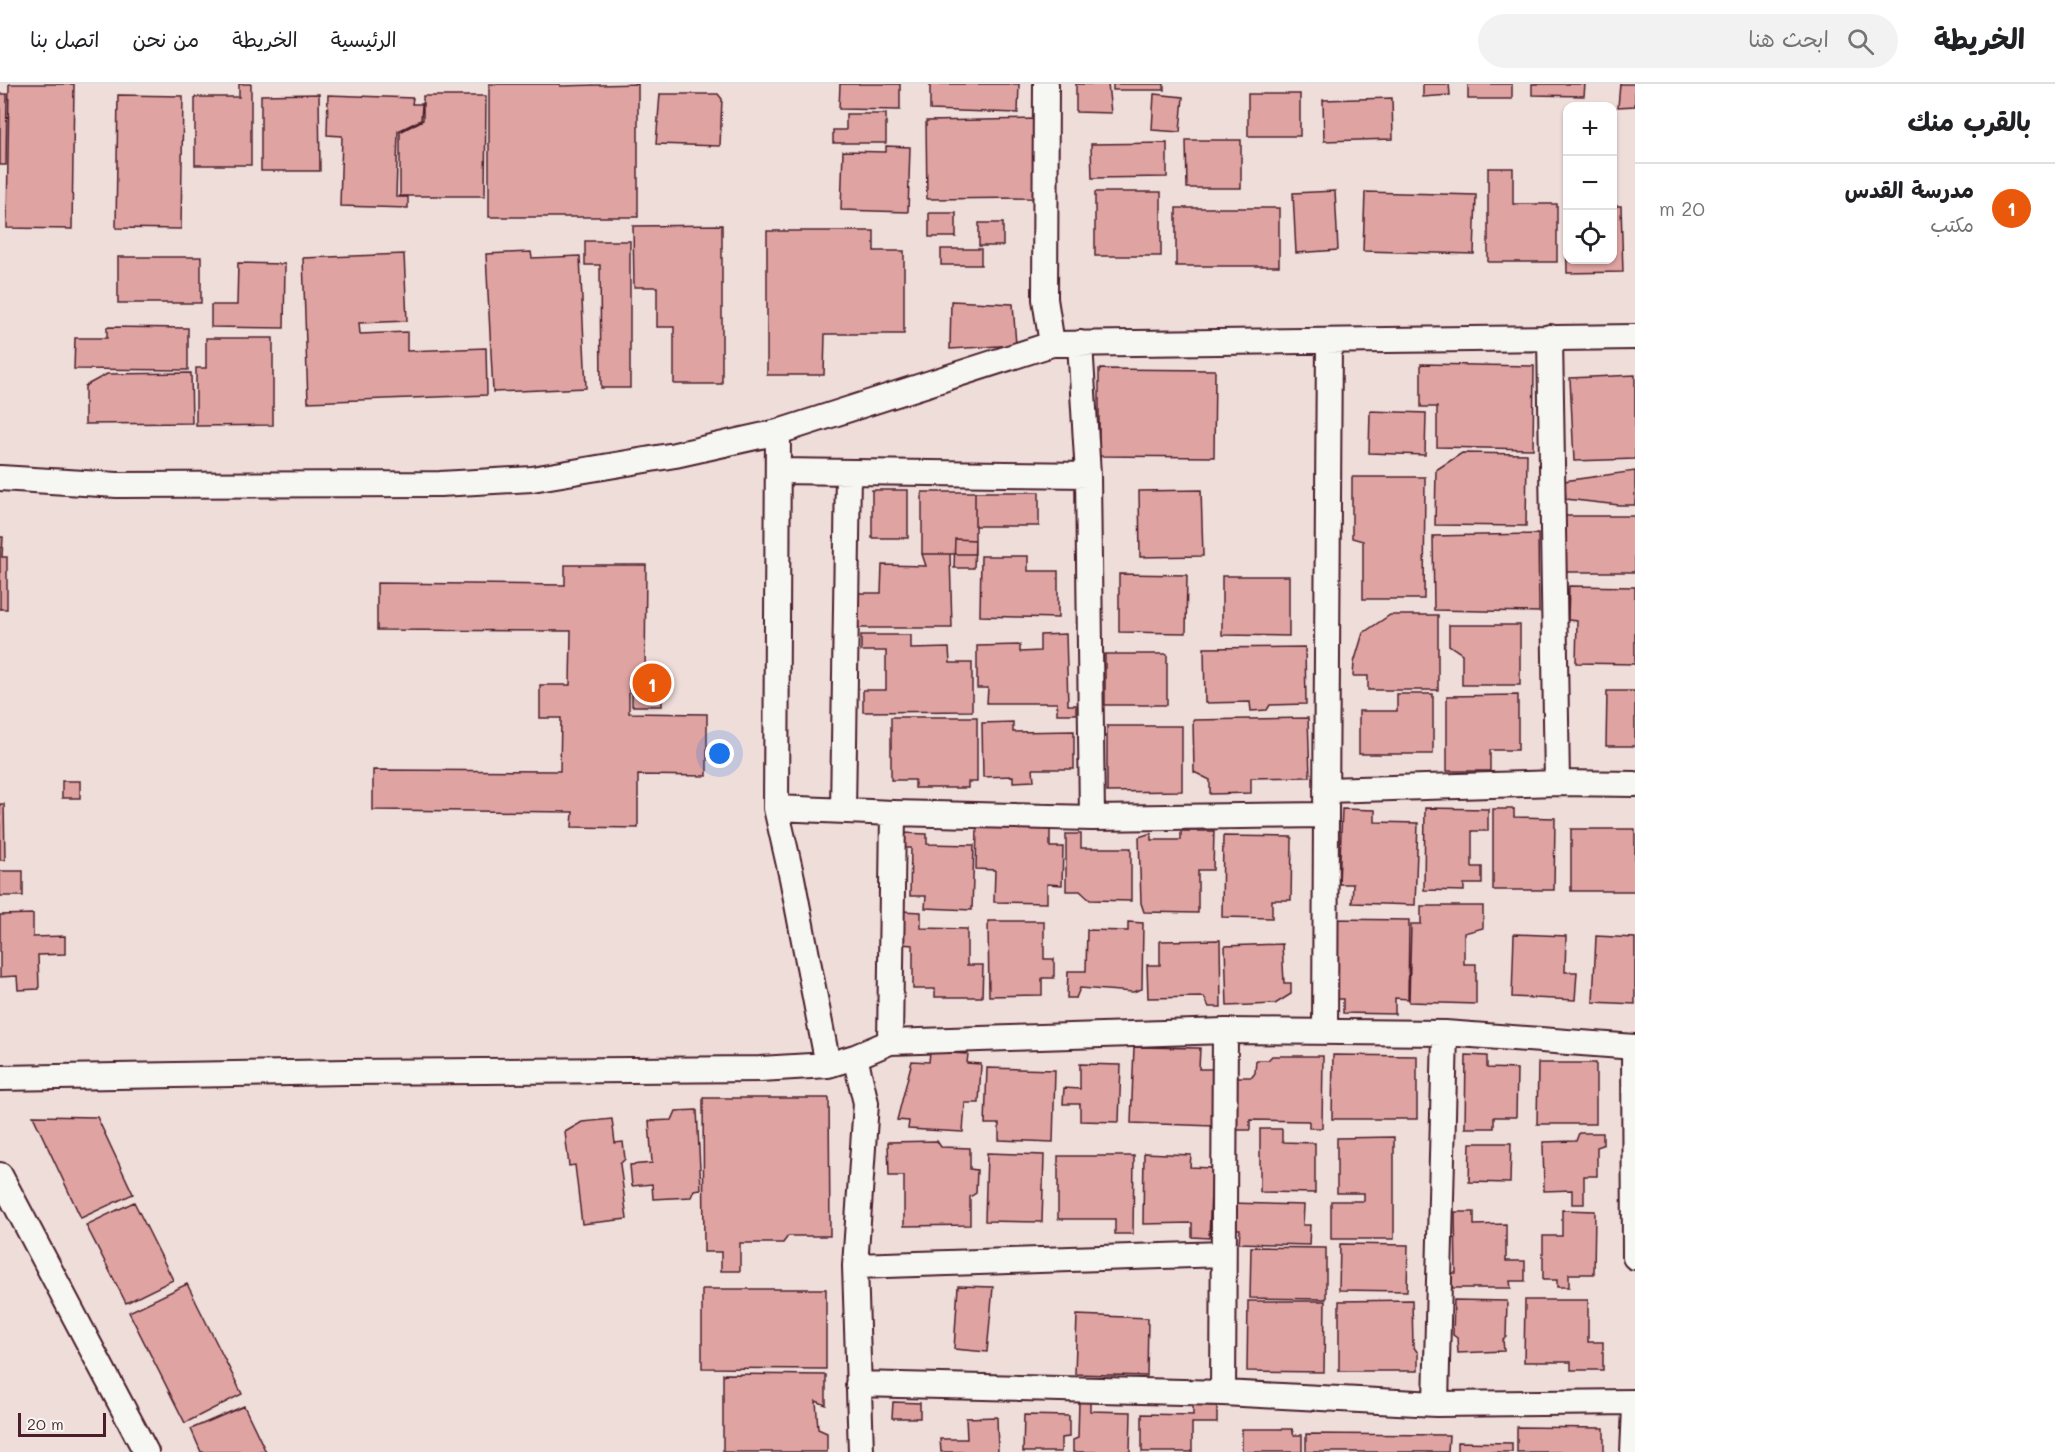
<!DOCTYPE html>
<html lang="ar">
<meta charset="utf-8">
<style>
:root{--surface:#fff;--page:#f2f2f2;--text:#202124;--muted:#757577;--line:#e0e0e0;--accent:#ea580c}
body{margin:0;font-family:Mali,"Playpen Sans Arabic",sans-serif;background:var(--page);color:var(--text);direction:rtl}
.controls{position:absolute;right:18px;top:18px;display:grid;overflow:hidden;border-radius:12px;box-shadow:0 2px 4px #0004}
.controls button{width:54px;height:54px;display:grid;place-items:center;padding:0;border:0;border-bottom:2px solid var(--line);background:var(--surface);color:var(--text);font:30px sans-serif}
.scale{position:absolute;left:18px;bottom:15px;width:88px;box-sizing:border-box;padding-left:6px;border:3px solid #4a1f2b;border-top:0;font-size:16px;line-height:21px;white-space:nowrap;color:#4a1f2b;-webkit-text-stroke:4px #f6f6f2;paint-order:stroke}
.you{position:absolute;left:720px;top:670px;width:21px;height:21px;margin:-15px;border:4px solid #fff;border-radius:50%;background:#1a73e8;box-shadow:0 0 0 9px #1a73e833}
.badge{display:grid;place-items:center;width:39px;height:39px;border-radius:50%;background:var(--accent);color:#fff;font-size:20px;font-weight:700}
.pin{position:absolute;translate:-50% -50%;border:3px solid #fff;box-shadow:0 2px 6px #0006}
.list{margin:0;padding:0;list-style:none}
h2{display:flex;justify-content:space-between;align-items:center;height:78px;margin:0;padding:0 24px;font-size:26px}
h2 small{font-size:20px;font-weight:400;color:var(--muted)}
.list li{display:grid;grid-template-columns:39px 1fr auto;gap:18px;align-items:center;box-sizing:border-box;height:90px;padding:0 24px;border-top:2px solid var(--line)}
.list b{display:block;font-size:22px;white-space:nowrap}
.list p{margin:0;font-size:20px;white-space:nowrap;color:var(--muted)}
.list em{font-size:20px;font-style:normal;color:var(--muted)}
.icon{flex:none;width:33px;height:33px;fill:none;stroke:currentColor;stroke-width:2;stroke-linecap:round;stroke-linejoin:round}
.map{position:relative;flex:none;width:1635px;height:1368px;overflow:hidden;direction:ltr}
header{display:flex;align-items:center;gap:36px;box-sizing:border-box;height:84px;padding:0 30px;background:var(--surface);border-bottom:2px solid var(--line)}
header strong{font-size:28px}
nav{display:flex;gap:33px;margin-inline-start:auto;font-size:21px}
.search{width:420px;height:54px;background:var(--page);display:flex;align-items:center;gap:15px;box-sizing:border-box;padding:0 21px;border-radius:33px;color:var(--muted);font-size:22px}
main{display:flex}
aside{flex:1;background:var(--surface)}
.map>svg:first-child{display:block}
</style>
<header>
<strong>الخريطة</strong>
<div class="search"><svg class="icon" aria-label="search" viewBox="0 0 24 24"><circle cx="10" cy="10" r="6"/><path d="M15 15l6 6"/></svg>ابحث هنا</div>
<nav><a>الرئيسية</a><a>الخريطة</a><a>من نحن</a><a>اتصل بنا</a></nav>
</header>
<main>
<aside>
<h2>بالقرب منك<small></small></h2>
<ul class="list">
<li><span class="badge">1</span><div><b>مدرسة القدس</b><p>مكتب</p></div><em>20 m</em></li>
</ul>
</aside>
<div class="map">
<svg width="1635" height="1368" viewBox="0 0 1635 1368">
<rect width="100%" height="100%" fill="#efddda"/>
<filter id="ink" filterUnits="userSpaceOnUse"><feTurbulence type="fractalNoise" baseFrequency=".0167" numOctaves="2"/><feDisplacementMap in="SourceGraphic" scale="12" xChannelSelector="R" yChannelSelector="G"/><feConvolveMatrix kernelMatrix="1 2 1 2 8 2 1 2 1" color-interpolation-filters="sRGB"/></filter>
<g filter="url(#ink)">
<path fill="#dfa4a2" stroke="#4a1f2b" stroke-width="1.5" d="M9 0H74L72 145 7 144Z
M239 0H251V81H195V13H239Z
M489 0H560V2L638 0V133H489Z
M840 0H900V26L839 25Z
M930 0H1019L1018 29 930 26Z
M1076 0H1108L1111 29 1076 28Z
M1113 0H1164V6H1113Z
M1423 0H1449L1450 11 1423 13Z
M1468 0H1512V15H1468Z
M1532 0H1585L1584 12 1532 11Z
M1620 0H1635V22L1618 23Z
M0 10H7L6 81H0Z
M319 10 320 87H261V11Z
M660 10H718L722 15 720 62 656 60Z
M1154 10 1183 13 1180 48 1152 46Z
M1248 10H1300V52H1248Z
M118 11 183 12 181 145 116 144Z
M328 11 413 14 412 20H422L421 36 398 47 396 113H408V124L340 122 342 52 327 51Z
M423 12H486L485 112H400V48L423 36Z
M1392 14 1393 55 1324 57 1323 16Z
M846 30H886V59H833V46H846Z
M1038 35V114L927 115 926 37Z
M1186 56H1241V104H1187Z
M1167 59V93L1092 94 1091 60Z
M886 62 910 63 908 128 841 126 843 67 886 68Z
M1488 84H1513V120H1557V178H1488Z
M1335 107 1338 166 1296 169 1293 109Z
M1095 108H1161V172H1095Z
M1365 108 1476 111 1474 170 1363 167Z
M1612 122H1621L1623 188 1567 189 1566 123H1568V176H1612Z
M1176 124H1279V182H1176Z
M929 129H956V153H929Z
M979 139H1003V162H979Z
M722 141V300H674V243H657V203H634L633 142Z
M767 147H874V167H904V250H825L824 291H767Z
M585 157H630V304H601L600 181H585Z
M941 165H981V181H941Z
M531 168 532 174 580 172 586 304 493 308 486 170Z
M404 170 407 237 359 239 360 250 407 248V267L486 264 487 311 308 318 303 174Z
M118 173H201V219H118Z
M238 179 285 180 284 244 211 243V221H237Z
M951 217 1013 220 1016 261 950 265Z
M107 243 188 244V286L74 285 75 254H107Z
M206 254H273V341L196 342V284H206Z
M1421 280 1534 282 1533 365 1437 363V323H1421Z
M1099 285 1215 286 1214 373 1099 372Z
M191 289 192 339 85 340V302L107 290Z
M1635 291V375L1574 377 1570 294Z
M1370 327 1426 329 1425 371 1369 369Z
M1462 369 1527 370 1526 442 1435 441 1436 386Z
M1635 387V421H1619L1566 415 1564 397Z
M1352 393H1425L1424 515H1363V457L1352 454Z
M872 406H908V454H872Z
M1201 406 1203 472 1140 473 1139 407Z
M922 408H975V470H922Z
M975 408H1039V442H975Z
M1565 432H1635V488H1565Z
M1538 450 1539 528 1434 526 1433 452Z
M0 453H3L2 473H7V525H0Z
M955 455 975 456 974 484H954Z
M922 470H950L952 544H851V509H881L882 481 926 482Z
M981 472H1028V487H1058V534L980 532Z
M565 481H646L645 593H629V629L707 630V692L638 691V744L572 743 573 728 373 726V686L560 687 561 634H540V601H570L571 547 377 546V499L565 501Z
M1119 490 1187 491 1186 549 1119 548Z
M1222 492H1289V552L1222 551Z
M1569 502 1635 503V580L1576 579 1577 537 1568 536Z
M1390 531H1438V606H1368V592H1353L1354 579 1363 549Z
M1449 541H1520V601H1462V570L1449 561Z
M1066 550 1068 621H1076V630H1057V619H987L988 604H977V562L1020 561V568L1040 567V551Z
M861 551H911V565L949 564 950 579H972V627L863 628V606H886V567H861Z
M1305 563 1306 620 1270 621 1267 626 1251 627 1250 618 1205 619 1204 564Z
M1105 570H1167V621H1105Z
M649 594H662V622H632V595Z
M1607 607H1635V662H1606Z
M1397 610H1433V670H1359V627H1397Z
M1518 611V666H1490V687H1447V612Z
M891 633H977V698H968V704H915V696H891Z
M1308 634 1310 693 1251 694V709L1210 710V696L1194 688 1193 636Z
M1013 638V648L1074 647V685H1033L1034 697 1013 698V692L983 693 982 639Z
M1107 642H1182V707L1107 708Z
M62 697H80V714H62Z
M0 720H4L5 776H0Z
M1425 724 1488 725V747H1472V783H1482V800H1464V807L1424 806Z
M1342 725 1375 726V738L1418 739 1415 821 1352 819 1353 800H1339Z
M1493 725H1514V733L1555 734 1554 806H1493Z
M977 743 1050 745V763H1063L1062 801 1047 800V819L994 818 995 786 976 785Z
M1571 745H1635V807H1571Z
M1181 747H1214L1213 786H1198V829L1144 828 1141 819 1139 753 1151 749V756H1181Z
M902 749 927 750V760L974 761 972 826 925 824 926 812H910L911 764H902Z
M1066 750H1081V764H1131V817L1090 816 1080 807H1066Z
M1223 752 1292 753 1291 816H1272V834L1222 833Z
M0 787H23V812H0Z
M1421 822H1483V844L1464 849V880H1476V920L1409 918 1411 840H1421Z
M901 827 921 828V844L967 845V881H983L982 913H935V905H913V861L900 860Z
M33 830V853L65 852V870L38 871 39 905 18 906 17 892 0 893V831Z
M1330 835 1409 836 1408 915 1395 914V930L1343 929V915H1330Z
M988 837H1044V875H1054V894H1042V911L989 912Z
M1128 838 1143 839 1142 905 1133 908 1080 904 1076 914H1067L1068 887H1086L1087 846 1128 847Z
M1514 850 1566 852 1565 888H1577L1575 916 1512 913Z
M1596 852 1635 854V920L1593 918Z
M1220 856 1221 923H1209L1204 913 1148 914 1147 881H1160V857Z
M1282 860 1284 899H1291V910L1275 920 1227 922 1225 862Z
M1134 963 1200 964 1199 985H1215L1214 1042 1131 1039Z
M930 968 968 970 967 979 981 980 979 1019H965L963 1048 908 1045 909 1037 897 1036 912 977 929 978Z
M1333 971 1417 972V1035H1332Z
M1466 971 1487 972V984L1517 985 1516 1033H1494V1044H1465Z
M1272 972H1323L1322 1044H1309V1037L1250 1036V1046H1234V993H1252L1255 989 1256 976H1268Z
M1538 979H1596V1040H1537Z
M1080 980 1121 981 1119 1038 1080 1037V1020H1063L1064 1004 1080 1005Z
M987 984 1055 986 1053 1058 999 1056V1040H985Z
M703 1014H829L830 1152H788L783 1159H740V1187H721V1168H704Z
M697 1026 701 1105 694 1106 691 1113 653 1115 652 1100 632 1102 630 1081 652 1079 649 1037 672 1036 676 1027Z
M33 1032 97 1033 133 1110 81 1134Z
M612 1035 615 1059 623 1058 625 1075 620 1080 627 1135 582 1140 575 1081 569 1082 565 1048 582 1038Z
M1260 1045H1282V1058L1315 1059V1109L1260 1108Z
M1579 1049H1603V1061L1597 1063V1092H1584V1120H1572V1106L1544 1107 1543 1058 1576 1057Z
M1394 1053V1155H1331V1117H1364V1109H1337V1054Z
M937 1057 941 1063 970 1064V1085L977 1086 976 1109 970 1113V1141L904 1142V1092H889L888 1058Z
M1470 1059H1511L1510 1099 1469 1098Z
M987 1069 1044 1071 1042 1138 985 1137Z
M1144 1069 1191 1071 1190 1083 1212 1084 1209 1154 1192 1153V1139L1143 1140Z
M1058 1072H1134L1133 1150H1115V1135H1058Z
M134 1118 173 1196 126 1219 86 1141Z
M1230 1119 1304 1121 1303 1141H1310L1309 1161 1239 1159 1240 1145H1229Z
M1562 1126 1595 1127 1594 1190H1569V1203H1557V1196H1543V1152H1562Z
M1455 1128H1474V1141L1506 1140V1177H1525V1197H1510L1511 1204H1449V1189H1456Z
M1340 1160 1408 1161 1407 1207 1339 1206Z
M1251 1163 1326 1164V1215L1250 1214Z
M187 1200 242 1310 185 1339 129 1228Z
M958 1202 993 1203 987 1268 954 1265Z
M702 1205H826V1285L702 1284Z
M1412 1216 1413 1262 1418 1269V1287H1339V1217Z
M1454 1216 1507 1217 1506 1253 1503 1256 1504 1267 1458 1269 1457 1254 1453 1251Z
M1525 1216H1588V1258H1603V1286H1571V1278H1524Z
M1248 1217H1325L1324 1288 1247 1287Z
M1077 1231 1148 1234 1147 1292 1075 1290Z
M723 1290 826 1291V1321L816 1317 818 1345 827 1349V1368H723Z
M1079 1317H1090V1327L1131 1328 1130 1368H1073V1356L1078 1354Z
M893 1318 920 1319V1334H892Z
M1193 1321 1217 1322V1339H1192V1368H1142V1330L1193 1331Z
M244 1322 266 1368H201L191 1345Z
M1024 1331 1069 1332V1353L1061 1354V1368H1023Z
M997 1333 998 1368H941L940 1355H967L966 1334Z
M1517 1343 1604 1344V1368H1517Z
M1242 1345H1292L1294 1351H1302V1368H1242Z
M1306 1350 1449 1351 1448 1368H1306Z
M1457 1358 1512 1359V1368H1457Z"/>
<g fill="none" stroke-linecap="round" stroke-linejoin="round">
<g stroke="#4a1f2b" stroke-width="28">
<path id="minor" d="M1046 0 1045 215 1052 260 1635 253
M1550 253 1557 699
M1080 259 1088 391 1092 734
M778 348 776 724 792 794 828 981
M778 387 1088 391
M0 394 117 401 440 400 532 395 675 371 778 348 1052 260
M1326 706 1557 699 1635 700
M776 724 893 729 1092 734 1326 731 1329 257
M843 727 848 388
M1325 948 1326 731
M890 958 893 729
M1634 963 1635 1173
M855 973 866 1019 855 1182 861 1368
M0 994 347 988 760 985 828 981 855 973 890 958 1225 947 1445 949 1635 963
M0 1091 146 1368
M855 1182 1223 1170
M858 1300 1223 1309 1436 1320 1635 1318
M1223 1309 1225 947
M1436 1320 1445 949
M1633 1368 1635 1324"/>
</g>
<use href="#minor" stroke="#f6f6f2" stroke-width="24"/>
</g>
</g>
</svg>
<div class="controls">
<button>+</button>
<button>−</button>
<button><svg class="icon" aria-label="locate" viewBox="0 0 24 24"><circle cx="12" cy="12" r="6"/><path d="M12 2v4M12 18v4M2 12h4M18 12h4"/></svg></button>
</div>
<div class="scale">20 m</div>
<div class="you"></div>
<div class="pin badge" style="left:652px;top:599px">1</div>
</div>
</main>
